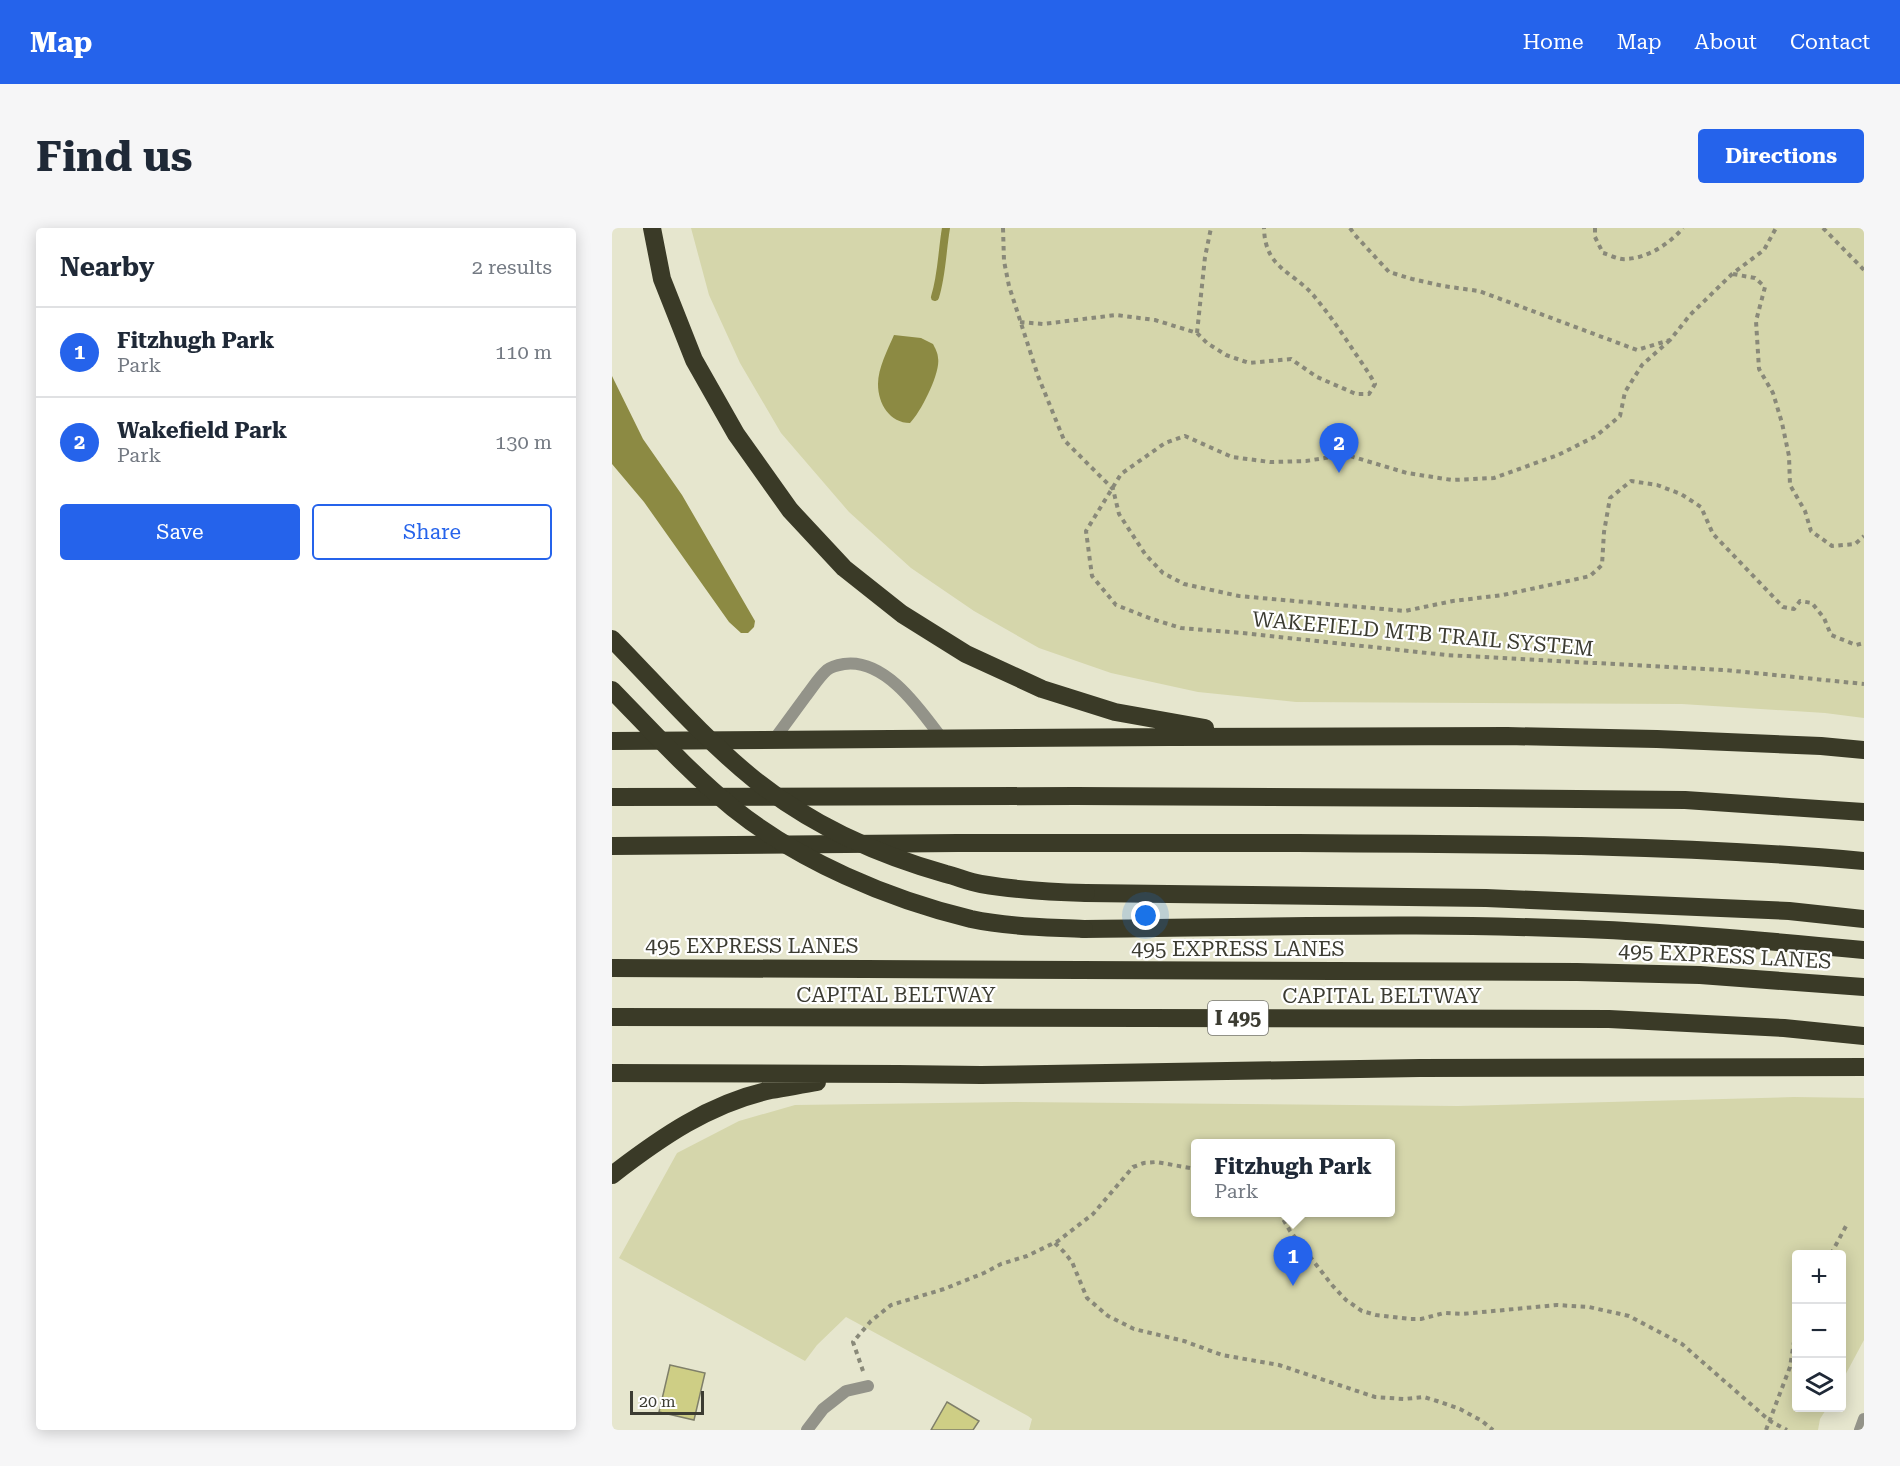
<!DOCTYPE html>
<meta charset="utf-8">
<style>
:root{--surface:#fff;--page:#f6f6f7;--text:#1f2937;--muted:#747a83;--line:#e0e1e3;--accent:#2563eb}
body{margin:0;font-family:"Roboto Serif",serif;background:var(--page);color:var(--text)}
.controls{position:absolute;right:18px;bottom:18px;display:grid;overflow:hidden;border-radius:6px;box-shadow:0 3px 15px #0003}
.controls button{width:54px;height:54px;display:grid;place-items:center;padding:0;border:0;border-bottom:2px solid var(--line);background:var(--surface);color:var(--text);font:30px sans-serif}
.scale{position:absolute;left:18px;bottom:15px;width:74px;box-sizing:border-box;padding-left:6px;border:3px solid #3c3c32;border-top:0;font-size:16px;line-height:21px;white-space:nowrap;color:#3c3c32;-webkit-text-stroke:4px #fff;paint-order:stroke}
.you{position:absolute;left:534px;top:688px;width:21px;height:21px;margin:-15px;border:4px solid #fff;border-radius:50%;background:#1a73e8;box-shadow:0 0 0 9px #1a73e833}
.badge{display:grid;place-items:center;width:39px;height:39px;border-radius:50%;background:var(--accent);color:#fff;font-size:20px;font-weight:700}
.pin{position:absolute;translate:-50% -50px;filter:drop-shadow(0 2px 3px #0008)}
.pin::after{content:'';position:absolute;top:32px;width:21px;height:18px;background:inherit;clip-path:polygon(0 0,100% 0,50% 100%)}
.popup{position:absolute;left:579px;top:911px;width:204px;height:78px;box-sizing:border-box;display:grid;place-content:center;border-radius:6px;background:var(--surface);filter:drop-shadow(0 2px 4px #0005);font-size:20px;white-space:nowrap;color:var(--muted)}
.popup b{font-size:22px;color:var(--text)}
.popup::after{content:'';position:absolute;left:50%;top:100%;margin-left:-12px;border:12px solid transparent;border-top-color:var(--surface)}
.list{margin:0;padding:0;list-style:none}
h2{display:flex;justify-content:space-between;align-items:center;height:78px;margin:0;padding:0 24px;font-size:26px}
h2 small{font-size:20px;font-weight:400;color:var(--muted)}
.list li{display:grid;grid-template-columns:39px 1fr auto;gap:18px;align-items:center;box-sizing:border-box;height:90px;padding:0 24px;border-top:2px solid var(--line)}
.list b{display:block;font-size:22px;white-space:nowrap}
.list p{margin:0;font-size:20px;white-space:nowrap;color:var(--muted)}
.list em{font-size:20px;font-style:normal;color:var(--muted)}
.actions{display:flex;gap:12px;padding:18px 24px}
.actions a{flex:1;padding:14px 0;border:2px solid var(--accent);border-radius:6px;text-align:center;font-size:21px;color:var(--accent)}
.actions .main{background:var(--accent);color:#fff}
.icon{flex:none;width:33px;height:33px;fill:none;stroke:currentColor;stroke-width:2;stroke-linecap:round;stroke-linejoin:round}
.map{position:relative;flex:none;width:1252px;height:1202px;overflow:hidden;border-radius:6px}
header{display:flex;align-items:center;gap:36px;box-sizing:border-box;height:84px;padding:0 30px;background:var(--accent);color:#fff}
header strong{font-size:28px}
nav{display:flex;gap:33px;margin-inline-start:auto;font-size:21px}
.intro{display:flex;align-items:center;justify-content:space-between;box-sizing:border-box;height:144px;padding:0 36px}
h1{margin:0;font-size:42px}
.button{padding:15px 27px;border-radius:6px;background:var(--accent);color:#fff;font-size:21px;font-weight:700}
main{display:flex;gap:36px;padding:0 36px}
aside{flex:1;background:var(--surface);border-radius:6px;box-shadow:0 3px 15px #0003}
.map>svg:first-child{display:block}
</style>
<header>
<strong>Map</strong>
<nav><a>Home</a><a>Map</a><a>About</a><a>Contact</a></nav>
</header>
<div class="intro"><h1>Find us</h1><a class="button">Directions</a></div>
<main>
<aside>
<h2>Nearby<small>2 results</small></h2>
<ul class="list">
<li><span class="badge">1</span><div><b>Fitzhugh Park</b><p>Park</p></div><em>110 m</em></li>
<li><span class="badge">2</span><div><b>Wakefield Park</b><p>Park</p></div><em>130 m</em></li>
</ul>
<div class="actions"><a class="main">Save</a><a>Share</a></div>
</aside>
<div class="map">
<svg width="1252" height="1202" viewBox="0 0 1252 1202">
<rect width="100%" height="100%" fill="#e6e6ce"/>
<path fill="#d5d6ab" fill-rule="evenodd" d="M79 0H1252V490L1213 485 1070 476 684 474 586 464 499 445 427 420 362 383 299 340 237 284 169 205 128 135 97 67Z
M1182 869 1252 870V1112L1230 1153V1026H1184V1180H1215L1208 1191 1206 1202H417L420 1191 416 1188 234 1089 205 1117 193 1133 7 1030 65 925 127 893 183 877 402 874 846 878ZM584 916H778V984H584Z"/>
<path fill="#8c8a43" d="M282 107 309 110 321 116C323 120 326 125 326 130 329 144 309 184 298 195 278 195 266 176 266 156 266 140 276 121 282 107Z
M0 148 31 211 70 267 143 393 142 399 136 405H129L117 394 32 274 0 236Z"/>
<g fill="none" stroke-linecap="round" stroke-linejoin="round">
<path stroke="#8c8a43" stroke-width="8" d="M323 69C330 47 330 23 334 0"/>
</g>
<path fill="#cece85" stroke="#7f7f69" stroke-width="1.5" d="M58 1137 93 1145 82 1192 47 1184Z
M335 1174 367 1193 361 1202H319Z"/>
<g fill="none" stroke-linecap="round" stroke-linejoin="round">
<path stroke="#898979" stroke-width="4" stroke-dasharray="4.5 4.5" stroke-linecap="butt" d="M391 0 392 33 397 58 426 148 452 212 501 261 507 286 533 326 551 345 572 356 627 368 793 383 841 373 891 367 956 353 978 348 990 337 992 304 998 270 1019 253 1045 257 1069 266 1089 279 1101 306 1171 379 1182 381 1188 373 1200 375 1212 390 1219 407 1244 417 1252 415
M738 0 743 7 777 44 800 51 831 58 867 63 1025 122 1058 112 1078 87 1120 46 1152 22 1164 0
M983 0V9L991 25C998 27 1007 32 1014 31 1036 30 1057 16 1071 0
M1211 0 1252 42
M1121 46 1143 50 1153 59 1144 93 1147 141 1161 165 1170 195 1177 228 1178 257 1193 283 1199 303 1220 318 1243 316 1252 308
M408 94 431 96 504 87 543 92 585 105 595 115 614 127 637 135 679 131 705 149 744 166H757L763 156C757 145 750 135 743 125 730 105 717 86 702 68 681 43 653 41 652 0
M585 105 593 29 599 0
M1058 112 1030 137 1013 164 1008 188 984 208 946 227 882 250 840 252 795 245 738 228 719 229 694 233 658 234 620 229 573 208 553 215 509 246 474 303 480 348 504 377 540 391 569 400 630 405 834 427 1113 442 1252 456
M667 984 678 1003 720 1057 734 1072 750 1083 764 1087 798 1091H809L832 1085 850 1086 945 1077 977 1079 1017 1088 1070 1116 1158 1193 1175 1202
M443 1015 452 1024 460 1034 475 1070 496 1088 522 1101 572 1113 610 1127 667 1137 763 1169 792 1171 812 1169 825 1173 848 1181 870 1193 881 1202
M1219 1026 1234 998
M251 1143 241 1114 259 1093 279 1077 332 1061 372 1045 389 1036 415 1028 446 1013 481 986 521 939 532 935 544 934 584 941
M1154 1202 1178 1139 1184 1101"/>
<path stroke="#939389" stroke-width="12" d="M161 513C172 498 183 483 194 468 201 459 207 449 215 442 220 438 226 437 232 436 274 430 309 483 331 512"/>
<path stroke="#939389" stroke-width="12" d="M195 1202 211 1181 234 1163 256 1158"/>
<path stroke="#939389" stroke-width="12" d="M1248 1202 1252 1191"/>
<path stroke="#3a3a27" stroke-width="18" d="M40 0 50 51 82 132 124 206 178 282 232 340 290 386 354 426 430 461 503 484 593 500
M0 513 557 509 895 508 1045 511 1209 518 1252 522
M0 569 463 568 863 570 1073 572 1252 584
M0 618C229 615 457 614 686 615 875 616 1064 616 1252 633
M474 665 874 670 1177 683 1252 691
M472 701C658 699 845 693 1030 704 1104 708 1178 715 1252 722
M0 740 965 744 1088 747 1252 759
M0 789 997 791 1172 800 1252 808
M0 845 286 846 369 847 808 840 1252 839
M0 947C48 910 98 875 159 862 174 859 190 857 205 854"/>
<path stroke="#3a3a27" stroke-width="18" d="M0 411C47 459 91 510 143 552 198 596 266 627 334 646 346 649 357 654 369 656 404 662 439 664 474 665
M0 462C39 502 77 544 121 580 187 633 276 671 359 691 396 699 435 699 472 701"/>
</g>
<g text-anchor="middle" stroke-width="4.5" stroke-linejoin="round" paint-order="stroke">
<rect fill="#fff" stroke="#767670" stroke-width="1.5" x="596" y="773" width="60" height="34" rx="4.5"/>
<g font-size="20" font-weight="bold" fill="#3c3c32">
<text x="626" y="797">I 495</text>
</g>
<g font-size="21" fill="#3c3c32" stroke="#fff">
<text transform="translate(811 406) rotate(5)" y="7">WAKEFIELD MTB TRAIL SYSTEM</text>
<text x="140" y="725">495 EXPRESS LANES</text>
<text x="626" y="728">495 EXPRESS LANES</text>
<text transform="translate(1113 728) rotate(3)" y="7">495 EXPRESS LANES</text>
<text x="284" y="774">CAPITAL BELTWAY</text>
<text x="770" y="775">CAPITAL BELTWAY</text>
</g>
</g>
</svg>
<div class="controls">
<button>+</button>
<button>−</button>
<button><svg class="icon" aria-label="layers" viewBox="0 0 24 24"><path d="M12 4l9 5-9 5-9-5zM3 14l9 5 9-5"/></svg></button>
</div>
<div class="scale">20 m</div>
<div class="you"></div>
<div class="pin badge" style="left:681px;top:1058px">1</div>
<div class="popup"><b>Fitzhugh Park</b>Park</div>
<div class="pin badge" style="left:727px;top:245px">2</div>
</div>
</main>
